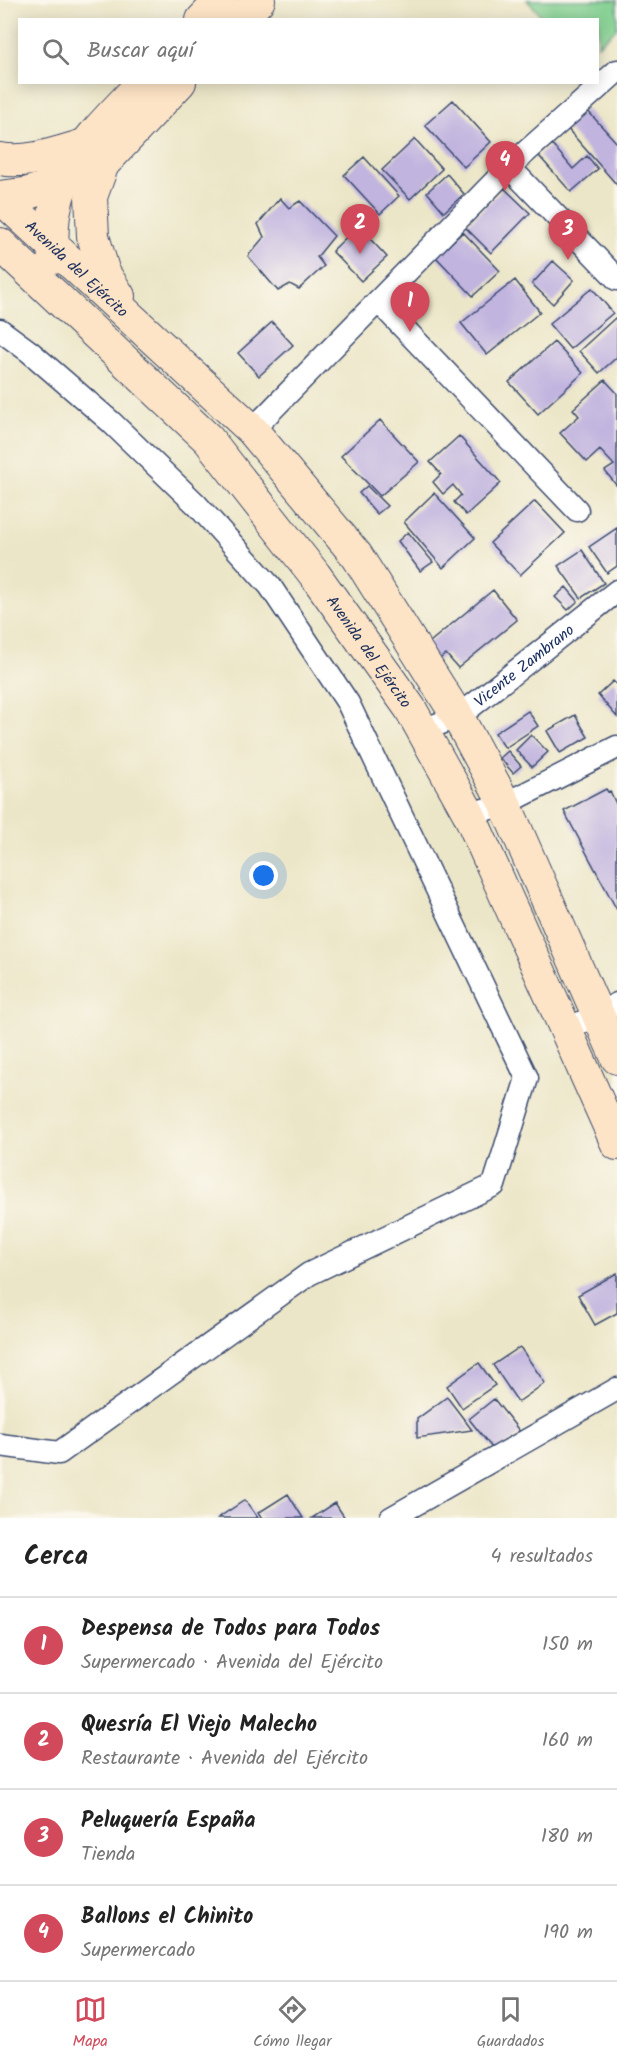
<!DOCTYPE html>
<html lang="es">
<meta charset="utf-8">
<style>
:root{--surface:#fff;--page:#f6f6f6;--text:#222;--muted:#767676;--line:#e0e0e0;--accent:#d1495b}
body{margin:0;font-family:Kalam,sans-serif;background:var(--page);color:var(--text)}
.you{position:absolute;left:264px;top:876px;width:21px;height:21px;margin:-15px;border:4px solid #fff;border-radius:50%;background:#1a73e8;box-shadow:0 0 0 9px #1a73e833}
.badge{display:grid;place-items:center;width:39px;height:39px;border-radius:50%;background:var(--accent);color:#fff;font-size:20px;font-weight:700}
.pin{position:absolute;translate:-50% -50px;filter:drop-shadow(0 2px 3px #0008)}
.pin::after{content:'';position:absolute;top:32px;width:21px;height:18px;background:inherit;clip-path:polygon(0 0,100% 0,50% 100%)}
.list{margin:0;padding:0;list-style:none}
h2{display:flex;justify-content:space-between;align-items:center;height:78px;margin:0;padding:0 24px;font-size:26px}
h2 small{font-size:20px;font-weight:400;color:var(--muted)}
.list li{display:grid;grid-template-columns:39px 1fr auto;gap:18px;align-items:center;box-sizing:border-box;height:96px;padding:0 24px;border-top:2px solid var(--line)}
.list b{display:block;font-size:22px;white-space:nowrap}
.list p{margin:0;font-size:20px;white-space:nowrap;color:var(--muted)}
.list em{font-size:20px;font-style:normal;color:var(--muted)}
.icon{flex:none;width:33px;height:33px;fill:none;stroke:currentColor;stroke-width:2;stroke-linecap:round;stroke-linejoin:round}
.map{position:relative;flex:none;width:617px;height:1518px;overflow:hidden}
.search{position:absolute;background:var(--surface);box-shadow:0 3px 15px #0003;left:18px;right:18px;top:18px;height:66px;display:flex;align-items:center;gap:15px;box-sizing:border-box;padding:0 21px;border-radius:0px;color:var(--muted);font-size:22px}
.sheet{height:462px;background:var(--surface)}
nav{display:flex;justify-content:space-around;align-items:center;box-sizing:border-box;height:84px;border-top:2px solid var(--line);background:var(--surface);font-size:16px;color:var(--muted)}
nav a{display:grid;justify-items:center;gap:3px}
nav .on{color:var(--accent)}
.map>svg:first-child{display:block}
</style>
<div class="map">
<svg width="617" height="1518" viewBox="0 0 617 1518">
<rect width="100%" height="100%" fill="#fbf7ec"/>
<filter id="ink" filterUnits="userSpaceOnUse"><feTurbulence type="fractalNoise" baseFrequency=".0167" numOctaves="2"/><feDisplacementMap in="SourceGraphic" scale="12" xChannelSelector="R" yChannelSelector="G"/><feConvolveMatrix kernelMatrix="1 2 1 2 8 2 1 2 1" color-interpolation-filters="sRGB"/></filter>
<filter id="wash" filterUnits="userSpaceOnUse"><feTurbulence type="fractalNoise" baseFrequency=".008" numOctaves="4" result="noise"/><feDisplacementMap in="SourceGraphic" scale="24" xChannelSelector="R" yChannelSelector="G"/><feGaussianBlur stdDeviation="1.35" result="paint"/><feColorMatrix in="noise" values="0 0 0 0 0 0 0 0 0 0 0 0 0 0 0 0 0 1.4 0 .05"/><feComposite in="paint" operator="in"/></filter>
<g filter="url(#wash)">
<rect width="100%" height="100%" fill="#ece6c8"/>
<path fill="#80cf8f" stroke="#4e7f76" stroke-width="1.5" d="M527 0H617V28L598 45V20L544 19Z"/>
<g id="blocks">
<path fill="#c1b4df" d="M453 100 491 142 464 167 425 125Z
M586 109 617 143V185L566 127Z
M415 139 442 169 410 199 382 170Z
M552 144 573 169 587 156 598 169 571 192 539 156Z
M364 157 399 196 380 214 344 175Z
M447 174 464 194 444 212 427 192Z
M504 188 530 213 491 253 465 227Z
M280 198 289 208 300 201 334 236 317 257 324 266 299 289 290 284 278 291 248 256 264 237 258 224Z
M358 226 387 257 361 281 332 251Z
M463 232 500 271 473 296 436 257Z
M553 261 574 280 553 304 532 284Z
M515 280 540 312 487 355 461 323Z
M592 288 613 313 570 349 549 324Z
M615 318 617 320V357L599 373 579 351Z
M272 322 293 345 259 376 238 353Z
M554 342 583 373 538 414 509 382Z
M605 380 617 393V486L605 471 614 465 600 450 587 462 560 433 579 416 573 409Z
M380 420 419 462 380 496 341 456Z
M459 436 501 483 466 515 454 502 461 495 453 485 443 494 433 482 441 474 430 462Z
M367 486 387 506 377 514 359 493Z
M434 493 475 538 443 568 404 522Z
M535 501 565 533 520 575 490 543Z
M617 528V566L607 573 589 547Z
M408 532 433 562 420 571 398 541Z
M582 550 604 583 581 598 558 566Z
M566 587 578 601 568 610 555 597Z
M493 590 517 620 458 668 446 654 437 661 425 646Z
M613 681 617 685V717L598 695Z
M528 711 538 726 505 748 495 733Z
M575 715 588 737 560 753 547 731Z
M531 735 548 752 532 767 516 750Z
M508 751 521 766 513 773 500 758Z
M606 789 608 792 610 791 617 806V910L564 811Z
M617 1273V1313L595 1325 578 1295Z
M520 1347 545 1383 518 1402 493 1365Z
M479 1363 495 1385 462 1408 447 1386Z
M447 1397 472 1430 417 1438V1419Z
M494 1399 521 1433 496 1453 469 1419Z
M288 1494 303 1518H261L258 1513Z
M245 1500 258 1518H218Z
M335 1503 345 1518H312Z"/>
</g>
</g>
<g filter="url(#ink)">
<use href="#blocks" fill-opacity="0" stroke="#3a4a6e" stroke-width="1.5"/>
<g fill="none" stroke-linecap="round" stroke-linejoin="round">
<g stroke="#3a4a6e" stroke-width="25">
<g id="street">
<path d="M509 167 617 279"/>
<path d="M378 301 577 510"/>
<path d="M0 330 30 352 111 422 197 505 270 586 348 703 527 1078 494 1185 309 1274 59 1453 0 1445"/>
<path d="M252 430 509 167 617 71"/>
<path id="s1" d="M422 730 458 717 617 591"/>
<path d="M469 814 505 804 617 747"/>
<path d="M567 1030 617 1004"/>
<path d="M391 1518 617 1389"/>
</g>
</g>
<g stroke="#3a4a6e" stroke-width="34">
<g id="secondary">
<path d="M202 20 221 0"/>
<path d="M240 20 259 0"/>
<path d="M0 159C27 164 57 153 84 145"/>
<path d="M103 164 91 197 93 236 104 273 119 296"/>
<path id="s2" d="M0 197 252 430 357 556 458 717 505 804 617 1058"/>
<path d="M0 197 25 194 61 183 81 171 103 164 180 82"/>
<path id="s3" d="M0 244 208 439 315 575 410 708 469 814 617 1144"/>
<path d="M54 258C43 175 92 137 143 82"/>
</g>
</g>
<use href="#street" stroke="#fff" stroke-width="22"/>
<use href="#secondary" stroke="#fee4c6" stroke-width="32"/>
</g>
</g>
<g text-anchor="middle" stroke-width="4.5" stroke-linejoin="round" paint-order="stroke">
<g font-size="16" fill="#1b2f5e" stroke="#fbf7ec">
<text dy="6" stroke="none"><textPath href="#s2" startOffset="105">Avenida del Ejército</textPath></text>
<text dy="6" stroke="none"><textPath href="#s3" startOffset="552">Avenida del Ejército</textPath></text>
<text dy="6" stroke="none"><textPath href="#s1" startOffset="122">Vicente Zambrano</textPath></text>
</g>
</g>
</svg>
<div class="you"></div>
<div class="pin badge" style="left:410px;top:332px">1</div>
<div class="pin badge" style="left:360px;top:254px">2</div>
<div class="pin badge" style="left:568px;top:260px">3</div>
<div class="pin badge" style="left:505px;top:191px">4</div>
<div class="search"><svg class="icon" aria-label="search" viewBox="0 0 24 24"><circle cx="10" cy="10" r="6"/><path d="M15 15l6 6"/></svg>Buscar aquí</div>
</div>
<section class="sheet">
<h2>Cerca<small>4 resultados</small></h2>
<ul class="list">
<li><span class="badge">1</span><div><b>Despensa de Todos para Todos</b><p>Supermercado · Avenida del Ejército</p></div><em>150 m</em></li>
<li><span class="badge">2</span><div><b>Quesría El Viejo Malecho</b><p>Restaurante · Avenida del Ejército</p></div><em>160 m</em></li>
<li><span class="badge">3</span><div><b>Peluquería España</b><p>Tienda</p></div><em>180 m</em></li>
<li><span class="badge">4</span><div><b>Ballons el Chinito</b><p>Supermercado</p></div><em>190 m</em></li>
</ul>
</section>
<nav>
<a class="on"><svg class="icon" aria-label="map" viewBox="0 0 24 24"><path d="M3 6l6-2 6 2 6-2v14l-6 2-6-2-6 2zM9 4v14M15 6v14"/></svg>Mapa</a>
<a><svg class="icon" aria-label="directions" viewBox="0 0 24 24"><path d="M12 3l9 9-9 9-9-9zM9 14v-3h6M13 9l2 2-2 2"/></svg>Cómo llegar</a>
<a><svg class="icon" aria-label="saved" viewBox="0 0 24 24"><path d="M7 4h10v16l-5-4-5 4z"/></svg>Guardados</a>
</nav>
